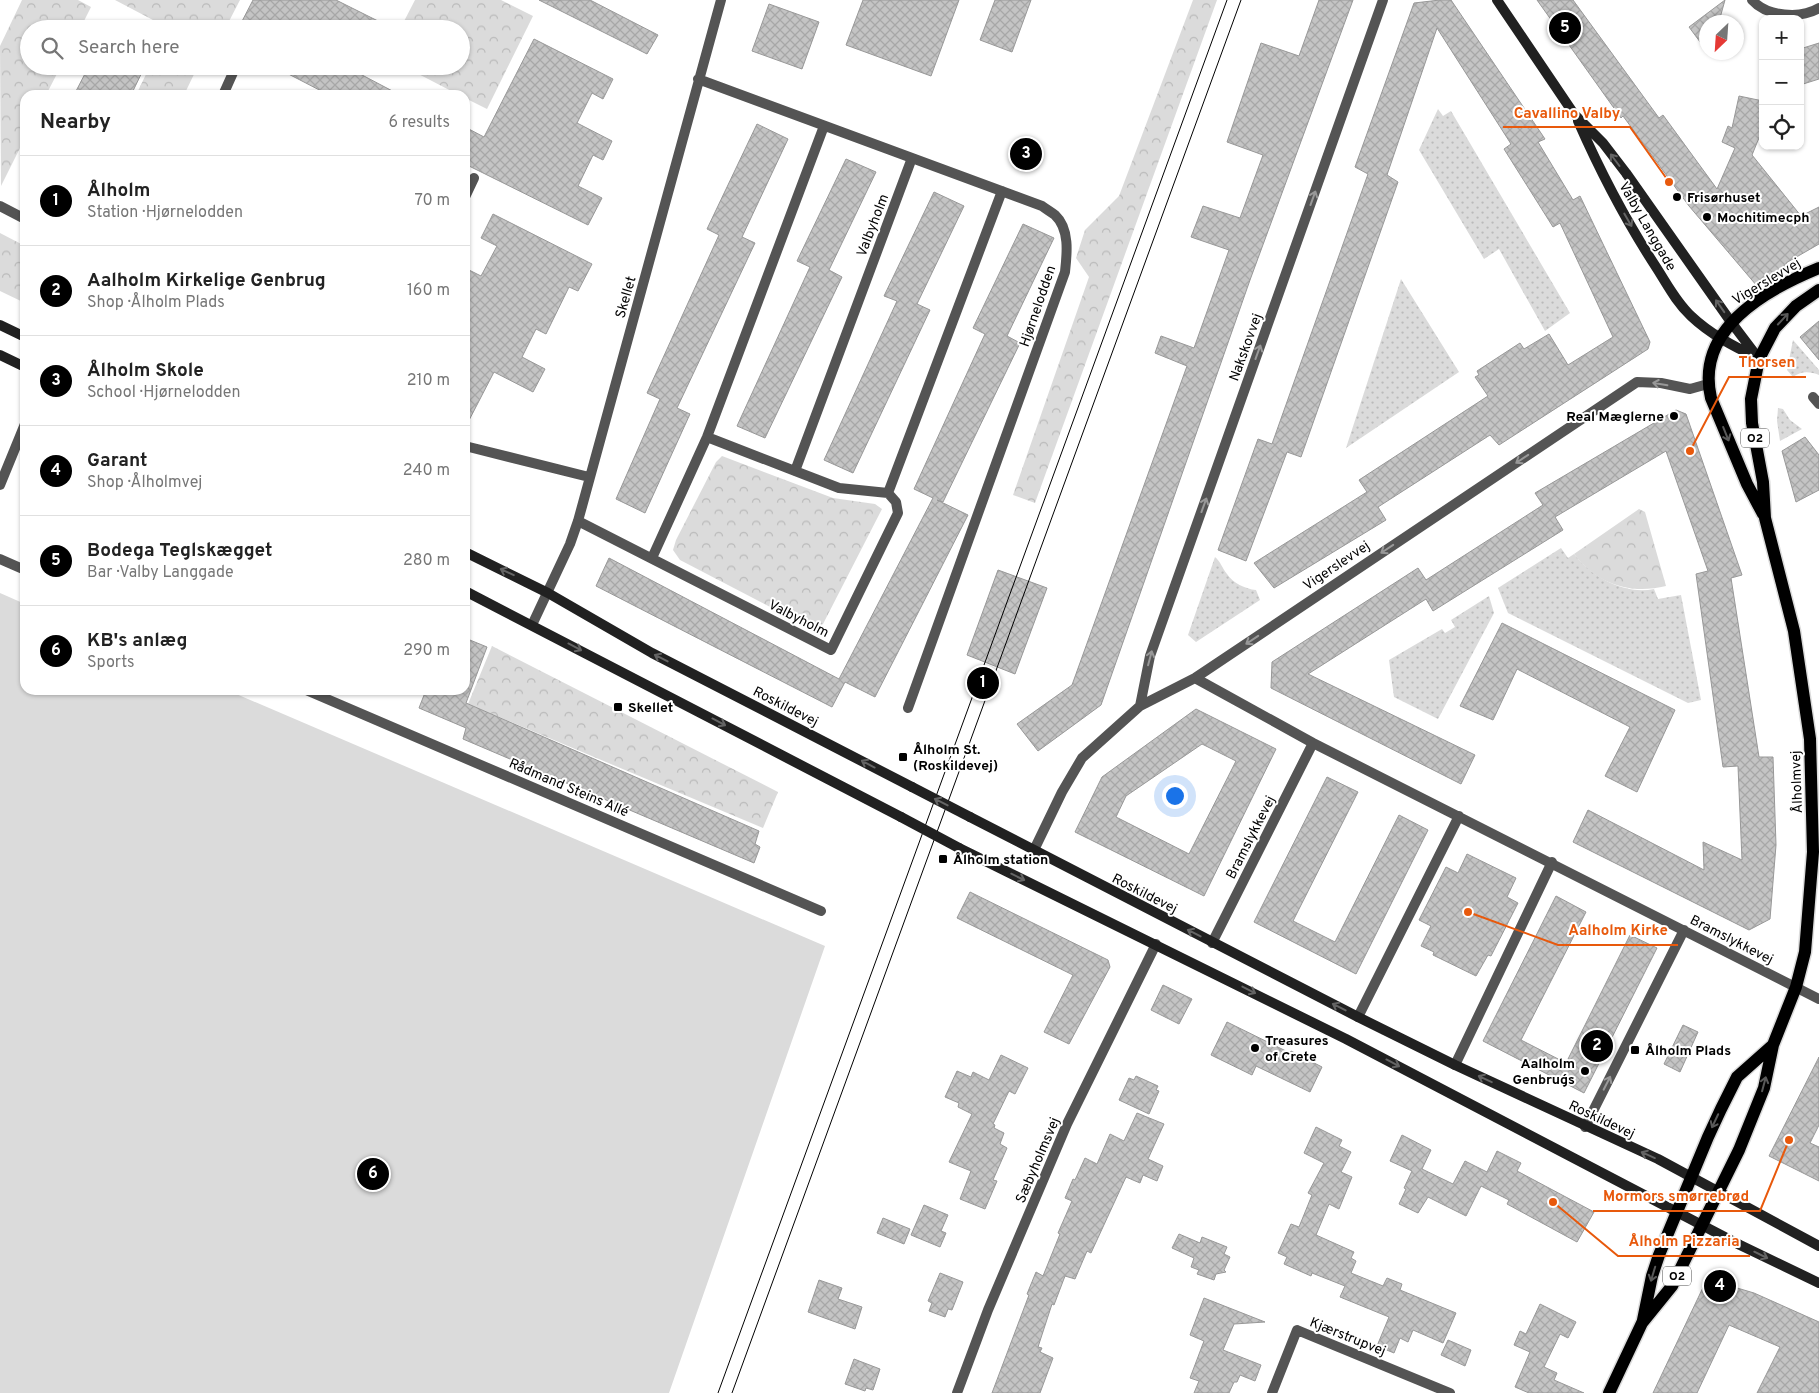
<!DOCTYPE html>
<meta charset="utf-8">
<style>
:root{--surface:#fff;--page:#f6f6f6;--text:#222;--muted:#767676;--line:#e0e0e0;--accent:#000}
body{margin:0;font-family:Overpass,sans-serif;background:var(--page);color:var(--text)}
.controls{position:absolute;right:15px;top:15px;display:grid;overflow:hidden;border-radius:10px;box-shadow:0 1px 4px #0004}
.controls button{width:45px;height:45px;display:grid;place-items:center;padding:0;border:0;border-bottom:1px solid var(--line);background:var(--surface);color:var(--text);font:25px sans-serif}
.compass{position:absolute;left:1699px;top:15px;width:45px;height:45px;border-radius:50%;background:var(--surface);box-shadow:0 1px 4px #0004;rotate:205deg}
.you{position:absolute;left:1174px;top:795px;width:18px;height:18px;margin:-12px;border:4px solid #fff;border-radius:50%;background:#1a73e8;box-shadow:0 0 0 8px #1a73e833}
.badge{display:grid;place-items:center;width:32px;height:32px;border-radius:50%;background:var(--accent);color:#fff;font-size:16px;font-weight:700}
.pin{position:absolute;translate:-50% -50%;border:2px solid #fff;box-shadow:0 1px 5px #0006}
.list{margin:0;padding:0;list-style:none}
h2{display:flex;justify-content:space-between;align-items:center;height:65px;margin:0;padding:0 20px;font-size:21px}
h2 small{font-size:16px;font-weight:400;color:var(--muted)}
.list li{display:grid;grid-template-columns:32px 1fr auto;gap:15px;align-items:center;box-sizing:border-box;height:90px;padding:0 20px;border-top:1px solid var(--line)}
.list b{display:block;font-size:19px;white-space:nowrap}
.list p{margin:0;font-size:16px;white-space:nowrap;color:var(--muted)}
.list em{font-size:16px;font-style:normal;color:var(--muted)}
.icon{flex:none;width:28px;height:28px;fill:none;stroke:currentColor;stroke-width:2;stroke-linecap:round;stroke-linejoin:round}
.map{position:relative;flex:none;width:1819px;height:1393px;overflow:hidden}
.search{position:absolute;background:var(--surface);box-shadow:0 1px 4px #0004;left:20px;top:20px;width:450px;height:55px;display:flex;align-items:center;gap:12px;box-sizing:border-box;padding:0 18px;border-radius:28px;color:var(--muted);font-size:19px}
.panel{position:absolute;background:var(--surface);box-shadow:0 1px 4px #0004;left:20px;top:90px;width:450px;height:605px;border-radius:15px}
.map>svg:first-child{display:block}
</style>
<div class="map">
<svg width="1819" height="1393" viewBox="0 0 1819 1393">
<defs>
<pattern id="grass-dots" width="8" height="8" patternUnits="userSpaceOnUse" patternTransform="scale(1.25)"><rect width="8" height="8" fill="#dbdbdb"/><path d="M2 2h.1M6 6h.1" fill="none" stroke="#bababa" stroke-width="1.8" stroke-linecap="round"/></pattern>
<pattern id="forest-crowns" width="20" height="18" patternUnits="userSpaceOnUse" patternTransform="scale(1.25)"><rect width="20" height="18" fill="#dbdbdb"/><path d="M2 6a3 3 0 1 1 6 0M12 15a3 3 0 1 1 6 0" fill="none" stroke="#bababa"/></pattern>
<pattern id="building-cross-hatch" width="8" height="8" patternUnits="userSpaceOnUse" patternTransform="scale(1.25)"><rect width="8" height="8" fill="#c4c4c4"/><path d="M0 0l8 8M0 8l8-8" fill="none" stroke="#a7a7a7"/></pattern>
</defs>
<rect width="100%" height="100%" fill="#fff"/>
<path fill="url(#grass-dots)" d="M1438 109 1443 116 1451 111 1570 313 1545 331 1499 249 1484 259 1419 150Z
M1401 279 1459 372 1346 448Z
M1793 340 1819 370V375C1810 371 1800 371 1793 377L1787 370Z
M1778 408 1783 409 1790 420 1802 429 1780 441 1777 421Z
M1561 548 1568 558 1574 554C1592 577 1624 595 1654 589L1658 599 1681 595 1701 700 1688 703 1508 613 1498 588Z
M1215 557C1221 562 1222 568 1227 574 1233 583 1245 589 1256 590L1260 600 1196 642 1188 635Z
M1489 596 1494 613 1438 719 1394 697 1389 660 1442 629 1445 633 1455 627 1451 620Z"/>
<path fill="url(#forest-crowns)" d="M22 0H78L91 7 80 29H29V66H61L46 95H25V138L1 186 0 46Z
M115 0H240L225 29H170Z
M415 0H501L533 16 487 109 465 98V95H459L403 66H461V29H400Z
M1193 0H1217L1035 503 1013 495 1089 277 1076 258 1085 230 1119 196Z
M150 66H198L184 95H136Z
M0 233 25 246V303L0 291Z
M722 456 833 498 875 504 882 509 823 624 813 628 797 621 680 560 673 550 676 540 716 462Z
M1639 509 1645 512 1666 586C1630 595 1597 584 1574 554Z
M492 646 778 792 763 828 468 704Z"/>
<path fill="#dbdbdb" d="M0 593 25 604V690H227L825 946 669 1393H0Z"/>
<path fill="url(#building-cross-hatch)" stroke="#989898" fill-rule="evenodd" d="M253 0H336L394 29H238Z
M539 0H590L658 35 647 54Z
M863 0H959L931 76 846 45Z
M995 0H1031L1012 52 980 40Z
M1319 0H1353L1250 280 1101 705 1038 751 1017 724 1072 685 1187 366 1155 353 1161 336 1194 348 1229 250 1191 237 1203 206 1240 218 1263 155 1227 142 1261 43 1299 56Z
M1440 0H1451L1545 139 1538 142 1573 200 1580 196 1650 342 1648 349 1499 445 1490 435 1378 507 1386 520 1274 588 1254 563 1367 492 1359 480 1488 396 1475 377 1479 375 1477 371 1520 343 1524 349 1549 334 1568 365 1613 337 1560 223 1553 227 1504 149 1511 144 1437 28 1387 175 1398 182 1301 457 1287 452 1246 561 1218 550 1258 439 1272 444 1368 174 1355 167 1414 3Z
M1537 0H1573L1659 118 1663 115 1717 189 1735 148 1722 142 1728 126 1732 128 1739 96 1763 101V128L1752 155 1801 216 1819 207V244L1786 263 1789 268 1757 286 1689 206 1623 116 1621 118Z
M1725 0 1720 18 1723 22H1706V50L1689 27Z
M769 4 819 22 802 69 752 51Z
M534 39 613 79 603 99 592 93 577 123 612 141 603 160 593 155 578 186 602 198 588 225 465 164V127L484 137Z
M1819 43V79L1800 85V49Z
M89 66H145L131 95H74Z
M273 66H345L400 95H329Z
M757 124 788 139 742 237 755 243 677 408 690 414 645 513 616 499 660 399 647 393 719 235 707 229Z
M846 159 876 172 829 270 842 277 765 438 737 426 810 267 797 261Z
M934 192 964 206 917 304 930 310 853 473 824 460 897 301 884 296Z
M493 214 592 264 578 291 569 287 546 334 536 329 522 357 545 369 533 392 494 372 465 428V268L481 276 497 246 481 238Z
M1023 224 1054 238 1007 336 1020 343 943 502 937 500 968 515 875 697 845 682 832 707 596 586 609 558 839 679 933 498 914 489 985 334 973 328Z
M1819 321V360L1800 337Z
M1676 410 1686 414 1742 575 1731 578 1759 757H1773L1776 845 1770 919 1749 930 1573 842 1588 810 1704 870 1703 842 1742 860 1738 766 1723 767 1696 574 1708 571 1666 451 1555 517 1563 530 1433 611 1426 599 1308 674 1475 755 1461 784 1271 688 1272 662 1418 568 1426 580 1543 505 1535 493Z
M1805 437 1819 455V490L1796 502 1782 451Z
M998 570 1047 588 1015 674 967 655Z
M1502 623 1675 710 1637 792 1605 776 1630 727 1517 669 1493 720 1460 706Z
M465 638 487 647 466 703 759 831 755 844 760 847 754 863 463 739 466 728 419 708 426 690H465Z
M1196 709 1276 749 1204 896 1075 832 1102 777ZM1202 744 1236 761 1189 854 1116 817 1126 796Z
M1327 777 1358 792 1293 921 1335 942 1399 815 1428 830 1356 974 1254 922Z
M1467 854 1516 878 1507 897 1518 903 1491 956 1488 955 1476 976 1433 955 1434 952 1421 946 1431 926 1419 920 1446 867 1458 873Z
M970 892 1108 960 1110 967 1069 1044 1044 1032 1073 975 957 918Z
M1556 896 1586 912 1521 1040 1566 1063 1630 935 1657 948 1584 1093 1483 1041Z
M1163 985 1192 999 1179 1024 1151 1010Z
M1227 1022 1290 1053 1291 1051 1322 1067 1310 1092 1256 1066 1252 1075 1211 1055Z
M1683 1025 1698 1032 1680 1072 1664 1064Z
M1001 1055 1028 1068 1015 1094 1009 1091 993 1124 995 1125 994 1128 1004 1133 1000 1144 1007 1148 993 1180 997 1181 985 1209 960 1199 971 1171 949 1162 972 1114 958 1107 959 1103 945 1097 957 1071 971 1077 973 1072 989 1080Z
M1819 1057V1125L1810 1143 1819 1147V1181L1769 1156Z
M1136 1076 1158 1086 1156 1090 1159 1091 1149 1114 1119 1100 1129 1078 1134 1080Z
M1137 1113 1164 1124 1148 1159 1163 1166 1157 1181 1143 1175 1140 1183 1126 1177 1091 1253 1087 1251 1075 1279 1065 1276 1054 1305 1052 1304 1038 1347 1042 1348 1040 1352 1053 1358 1040 1393H992L1029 1295 1027 1294 1036 1272 1043 1276 1060 1234 1058 1233 1072 1201 1065 1198 1073 1179 1075 1180 1085 1158 1097 1164 1110 1134 1124 1141Z
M1316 1127 1342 1140 1339 1146 1351 1152 1341 1172 1352 1177 1339 1209 1329 1204 1316 1235 1354 1252 1351 1258 1356 1261 1351 1273 1383 1286 1387 1278 1402 1284 1400 1290 1456 1313 1443 1343 1413 1330 1408 1342 1400 1338 1394 1353 1377 1346 1389 1317 1340 1297 1345 1286 1312 1273 1311 1276 1284 1264 1287 1257 1278 1253 1291 1224 1299 1227 1312 1195 1308 1193 1324 1163 1304 1153Z
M1402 1135 1431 1150 1422 1169 1453 1184 1465 1161 1487 1172 1497 1151 1521 1163 1517 1171 1594 1212 1577 1242 1507 1204 1509 1200 1481 1186 1466 1216 1428 1197 1418 1213 1399 1204 1406 1189 1404 1188 1412 1171 1390 1161Z
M924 1205 948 1215 941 1231 946 1233 940 1247 911 1235Z
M883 1218 910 1229 904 1244 877 1233Z
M1179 1234 1200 1243 1202 1237 1227 1247 1224 1254 1230 1257 1224 1270 1226 1272 1216 1274 1214 1280 1197 1274 1199 1270 1191 1267 1194 1258 1172 1248Z
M940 1273 963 1282 952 1310 948 1309 945 1317 929 1311 932 1303 928 1301Z
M1707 1279 1754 1293 1819 1322V1393H1757L1780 1347 1729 1325 1697 1393H1653Z
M819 1280 842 1288 838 1299 862 1307 855 1329 808 1312Z
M1204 1298 1265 1322 1234 1324 1223 1350 1261 1365 1255 1381 1240 1375 1237 1382H1234L1229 1393H1194L1199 1381 1190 1378 1204 1341 1190 1335Z
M1540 1304 1576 1322 1568 1338 1560 1334 1544 1367 1557 1373 1554 1380 1584 1393H1529L1515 1387 1530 1352 1514 1345 1520 1331 1526 1334Z
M1448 1340 1471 1350 1465 1366 1441 1355Z
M854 1359 880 1369 873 1390 866 1388 865 1391 845 1384Z"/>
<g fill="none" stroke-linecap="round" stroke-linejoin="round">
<g stroke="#dbdbdb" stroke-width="15">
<path id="primary" d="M1763 514 1747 484 1711 398C1695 329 1765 290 1819 268
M1643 1320 1652 1276 1659 1255 1708 1137 1721 1109 1737 1077 1773 1045
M1609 1393 1642 1323 1672 1286 1739 1150 1764 1088 1773 1045 1796 987 1805 952 1813 852 1810 739 1794 631 1765 518 1763 482 1752 423 1751 399 1759 359 1775 328 1796 306 1819 290"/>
</g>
<path stroke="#545454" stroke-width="10" d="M1752 0C1767 17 1801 19 1819 8
M698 79 1042 206C1046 209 1051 212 1055 215 1070 229 1067 254 1065 272L908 708
M223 95 236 66
M465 197 474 178
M0 206 25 219
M1813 397 1819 404
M707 437 839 488 888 493
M465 446 589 477
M795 471 912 158
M0 485 25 424
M578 521 831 650 898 513 896 502 888 493 1002 191
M652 558 707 437 824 126
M0 559 25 570
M532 625 570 544 578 521 721 0
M1195 678 1313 743 1819 999
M306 690 821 911
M1140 706 1150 656 1383 0
M1034 850 1062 792 1082 758 1140 706 1195 678 1637 382 1661 383 1690 389 1708 384
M1212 943 1313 743
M1358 1017 1459 816
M1455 1065 1552 862
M1585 1127 1684 930
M957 1393 988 1310 1067 1124 1156 944
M1272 1393 1297 1330 1450 1393"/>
<path stroke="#212121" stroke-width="10" d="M1497 0 1574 114 1603 143 1626 173 1731 322 1759 359
M1578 121C1600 171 1626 221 1656 267 1667 284 1676 302 1691 316 1710 334 1733 346 1756 357
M0 325 25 337
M0 355 25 367
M465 552 548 593 652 653 912 787
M465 591 901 817
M970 817 1358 1017 1455 1065 1658 1159 1819 1246
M959 848 1346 1039 1740 1245 1819 1283"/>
<use href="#primary" stroke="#000" stroke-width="12"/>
<path stroke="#000" stroke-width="1" d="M718 1393 1227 0
M732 1393 1241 0"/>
<path stroke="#212121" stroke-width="10" d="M912 787 970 817
M901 817 959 848"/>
</g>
<defs><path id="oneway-shaft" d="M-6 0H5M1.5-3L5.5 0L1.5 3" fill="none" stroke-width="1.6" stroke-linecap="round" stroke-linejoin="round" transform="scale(1.25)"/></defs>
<g stroke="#646464">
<use href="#oneway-shaft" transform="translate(1615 160) rotate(-127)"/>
<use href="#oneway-shaft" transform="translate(1628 220) rotate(60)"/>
<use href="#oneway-shaft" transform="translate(1720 306) rotate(-125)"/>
<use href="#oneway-shaft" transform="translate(507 572) rotate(-155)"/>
<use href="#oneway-shaft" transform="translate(575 647) rotate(28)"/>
<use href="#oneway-shaft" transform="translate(661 658) rotate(-153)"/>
<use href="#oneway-shaft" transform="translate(719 722) rotate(28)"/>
<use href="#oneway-shaft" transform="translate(868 764) rotate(-152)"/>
<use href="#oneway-shaft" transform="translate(941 802) rotate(-153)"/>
<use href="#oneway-shaft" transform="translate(1018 877) rotate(26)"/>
<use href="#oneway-shaft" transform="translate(1194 933) rotate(-153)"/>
<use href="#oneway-shaft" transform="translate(1249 990) rotate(27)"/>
<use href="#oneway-shaft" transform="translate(1339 1007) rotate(-153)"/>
<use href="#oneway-shaft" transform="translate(1393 1063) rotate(28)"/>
<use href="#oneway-shaft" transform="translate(1485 1079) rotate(-155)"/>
<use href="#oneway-shaft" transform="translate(1648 1155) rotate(-156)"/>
<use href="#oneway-shaft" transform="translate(1761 1255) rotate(26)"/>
</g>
<g stroke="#989898">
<use href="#oneway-shaft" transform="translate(1313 198) rotate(-70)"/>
<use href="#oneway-shaft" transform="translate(1258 352) rotate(-70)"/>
<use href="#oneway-shaft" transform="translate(1660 384) rotate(-171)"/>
<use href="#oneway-shaft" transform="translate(1522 459) rotate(146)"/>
<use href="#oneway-shaft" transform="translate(1204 505) rotate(-70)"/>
<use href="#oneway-shaft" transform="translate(1387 549) rotate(146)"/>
<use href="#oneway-shaft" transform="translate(1252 640) rotate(146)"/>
<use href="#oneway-shaft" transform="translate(1150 658) rotate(-75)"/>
<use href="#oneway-shaft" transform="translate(1607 1083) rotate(-63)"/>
</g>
<g stroke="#595959">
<use href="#oneway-shaft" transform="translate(1783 319) rotate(-47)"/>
<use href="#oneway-shaft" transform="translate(1726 434) rotate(68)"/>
<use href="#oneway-shaft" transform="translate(1764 1084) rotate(-75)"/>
<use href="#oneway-shaft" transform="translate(1715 1121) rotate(115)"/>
<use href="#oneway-shaft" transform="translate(1653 1274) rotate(107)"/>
</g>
<g fill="#000" stroke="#fff" stroke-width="2">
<circle cx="1677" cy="197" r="5"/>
<circle cx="1707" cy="217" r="5"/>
<circle cx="1674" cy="416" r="5"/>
<rect x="613" y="702" width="10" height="10" rx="2.5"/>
<rect x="898" y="752" width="10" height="10" rx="2.5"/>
<rect x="938" y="854" width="10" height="10" rx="2.5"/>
<circle cx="1255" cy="1048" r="5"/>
<rect x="1630" y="1045" width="10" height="10" rx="2.5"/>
<circle cx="1585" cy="1071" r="5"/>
</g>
<g text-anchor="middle" stroke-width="4" stroke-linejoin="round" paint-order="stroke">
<g fill="#fff" stroke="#4c4c4c" stroke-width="1">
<rect x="1741" y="428.5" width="28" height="19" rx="4"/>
<rect x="1663" y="1266.5" width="28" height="19" rx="4"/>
</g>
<g font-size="12" font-weight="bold" fill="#000">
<text x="1755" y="442">O2</text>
<text x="1677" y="1280">O2</text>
</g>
<g font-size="14" font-weight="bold" fill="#000" stroke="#fff" text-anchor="start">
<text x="1687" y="202">Frisørhuset</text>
<text x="1717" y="222">Mochitimecph</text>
<text x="1664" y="421" text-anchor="end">Real Mæglerne</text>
<text x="628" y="712">Skellet</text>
<text x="913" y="754">Ålholm St.<tspan x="913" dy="16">(Roskildevej)</tspan></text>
<text x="953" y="864">Ålholm station</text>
<text x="1265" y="1045">Treasures<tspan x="1265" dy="16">of Crete</tspan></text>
<text x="1645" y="1055">Ålholm Plads</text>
<text x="1575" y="1068" text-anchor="end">Aalholm<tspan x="1575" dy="16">Genbrug´s</tspan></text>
</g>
<g font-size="14" fill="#000" stroke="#fff">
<text transform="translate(872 225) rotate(-69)" y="5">Valbyholm</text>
<text transform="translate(1648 226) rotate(60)" y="5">Valby Langgade</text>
<text transform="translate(1766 281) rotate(-31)" y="5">Vigerslevvej</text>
<text transform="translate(625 297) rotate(-74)" y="5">Skellet</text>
<text transform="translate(1037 306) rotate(-71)" y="5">Hjørnelodden</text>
<text transform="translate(1245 347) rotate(-70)" y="5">Nakskovvej</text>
<text transform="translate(1336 565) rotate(-34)" y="5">Vigerslevvej</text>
<text transform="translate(799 618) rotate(27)" y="5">Valbyholm</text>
<text transform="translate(786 706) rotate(27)" y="5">Roskildevej</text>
<text transform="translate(1796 782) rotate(-92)" y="5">Ålholmvej</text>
<text transform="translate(569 787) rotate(23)" y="5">Rådmand Steins Allé</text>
<text transform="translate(1250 837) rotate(-63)" y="5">Bramslykkevej</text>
<text transform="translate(1145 893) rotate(27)" y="5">Roskildevej</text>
<text transform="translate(1732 939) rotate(27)" y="5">Bramslykkevej</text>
<text transform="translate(1602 1119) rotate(25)" y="5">Roskildevej</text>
<text transform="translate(1037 1160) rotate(-67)" y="5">Sæbyholmsvej</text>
<text transform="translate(1348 1336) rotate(22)" y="5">Kjærstrupvej</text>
</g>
</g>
<path fill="none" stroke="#e8590c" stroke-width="2" d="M1669 182L1630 127H1503M1690 451L1729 377H1806M1468 912L1558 945H1678M1789 1140L1760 1211H1593M1553 1202L1618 1256H1750"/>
<g fill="#e8590c" stroke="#fff" stroke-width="2">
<circle cx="1669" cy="182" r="5"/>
<circle cx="1690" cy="451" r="5"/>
<circle cx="1468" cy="912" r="5"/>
<circle cx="1789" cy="1140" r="5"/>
<circle cx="1553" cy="1202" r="5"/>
</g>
<g font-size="15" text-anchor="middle" font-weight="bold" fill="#e8590c" stroke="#fff" stroke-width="4" stroke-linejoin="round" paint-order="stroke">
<text x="1567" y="118">Cavallino Valby</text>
<text x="1767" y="367">Thorsen</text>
<text x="1618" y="935">Aalholm Kirke</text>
<text x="1676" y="1201">Mormors smørrebrød</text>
<text x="1684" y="1246">Ålholm Pizzaria</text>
</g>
</svg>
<div class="controls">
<button>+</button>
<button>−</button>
<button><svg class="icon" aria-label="locate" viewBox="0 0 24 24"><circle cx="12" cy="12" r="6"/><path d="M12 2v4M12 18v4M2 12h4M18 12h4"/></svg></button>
</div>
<svg class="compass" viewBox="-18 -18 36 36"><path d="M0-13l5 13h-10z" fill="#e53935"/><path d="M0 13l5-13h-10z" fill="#767676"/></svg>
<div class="you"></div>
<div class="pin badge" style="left:983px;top:683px">1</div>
<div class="pin badge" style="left:1597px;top:1046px">2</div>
<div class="pin badge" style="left:1026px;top:154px">3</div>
<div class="pin badge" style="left:1720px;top:1286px">4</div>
<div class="pin badge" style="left:1565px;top:28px">5</div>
<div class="pin badge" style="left:373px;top:1174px">6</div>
<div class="search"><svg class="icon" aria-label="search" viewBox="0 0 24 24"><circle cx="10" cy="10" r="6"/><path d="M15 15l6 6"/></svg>Search here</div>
<section class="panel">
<h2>Nearby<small>6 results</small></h2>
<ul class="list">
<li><span class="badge">1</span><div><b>Ålholm</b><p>Station · Hjørnelodden</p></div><em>70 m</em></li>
<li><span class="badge">2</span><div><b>Aalholm Kirkelige Genbrug</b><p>Shop · Ålholm Plads</p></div><em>160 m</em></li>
<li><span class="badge">3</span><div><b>Ålholm Skole</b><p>School · Hjørnelodden</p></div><em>210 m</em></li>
<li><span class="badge">4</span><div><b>Garant</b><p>Shop · Ålholmvej</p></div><em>240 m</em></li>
<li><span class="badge">5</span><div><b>Bodega Teglskægget</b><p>Bar · Valby Langgade</p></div><em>280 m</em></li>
<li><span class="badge">6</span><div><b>KB's anlæg</b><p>Sports</p></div><em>290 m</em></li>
</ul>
</section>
</div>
